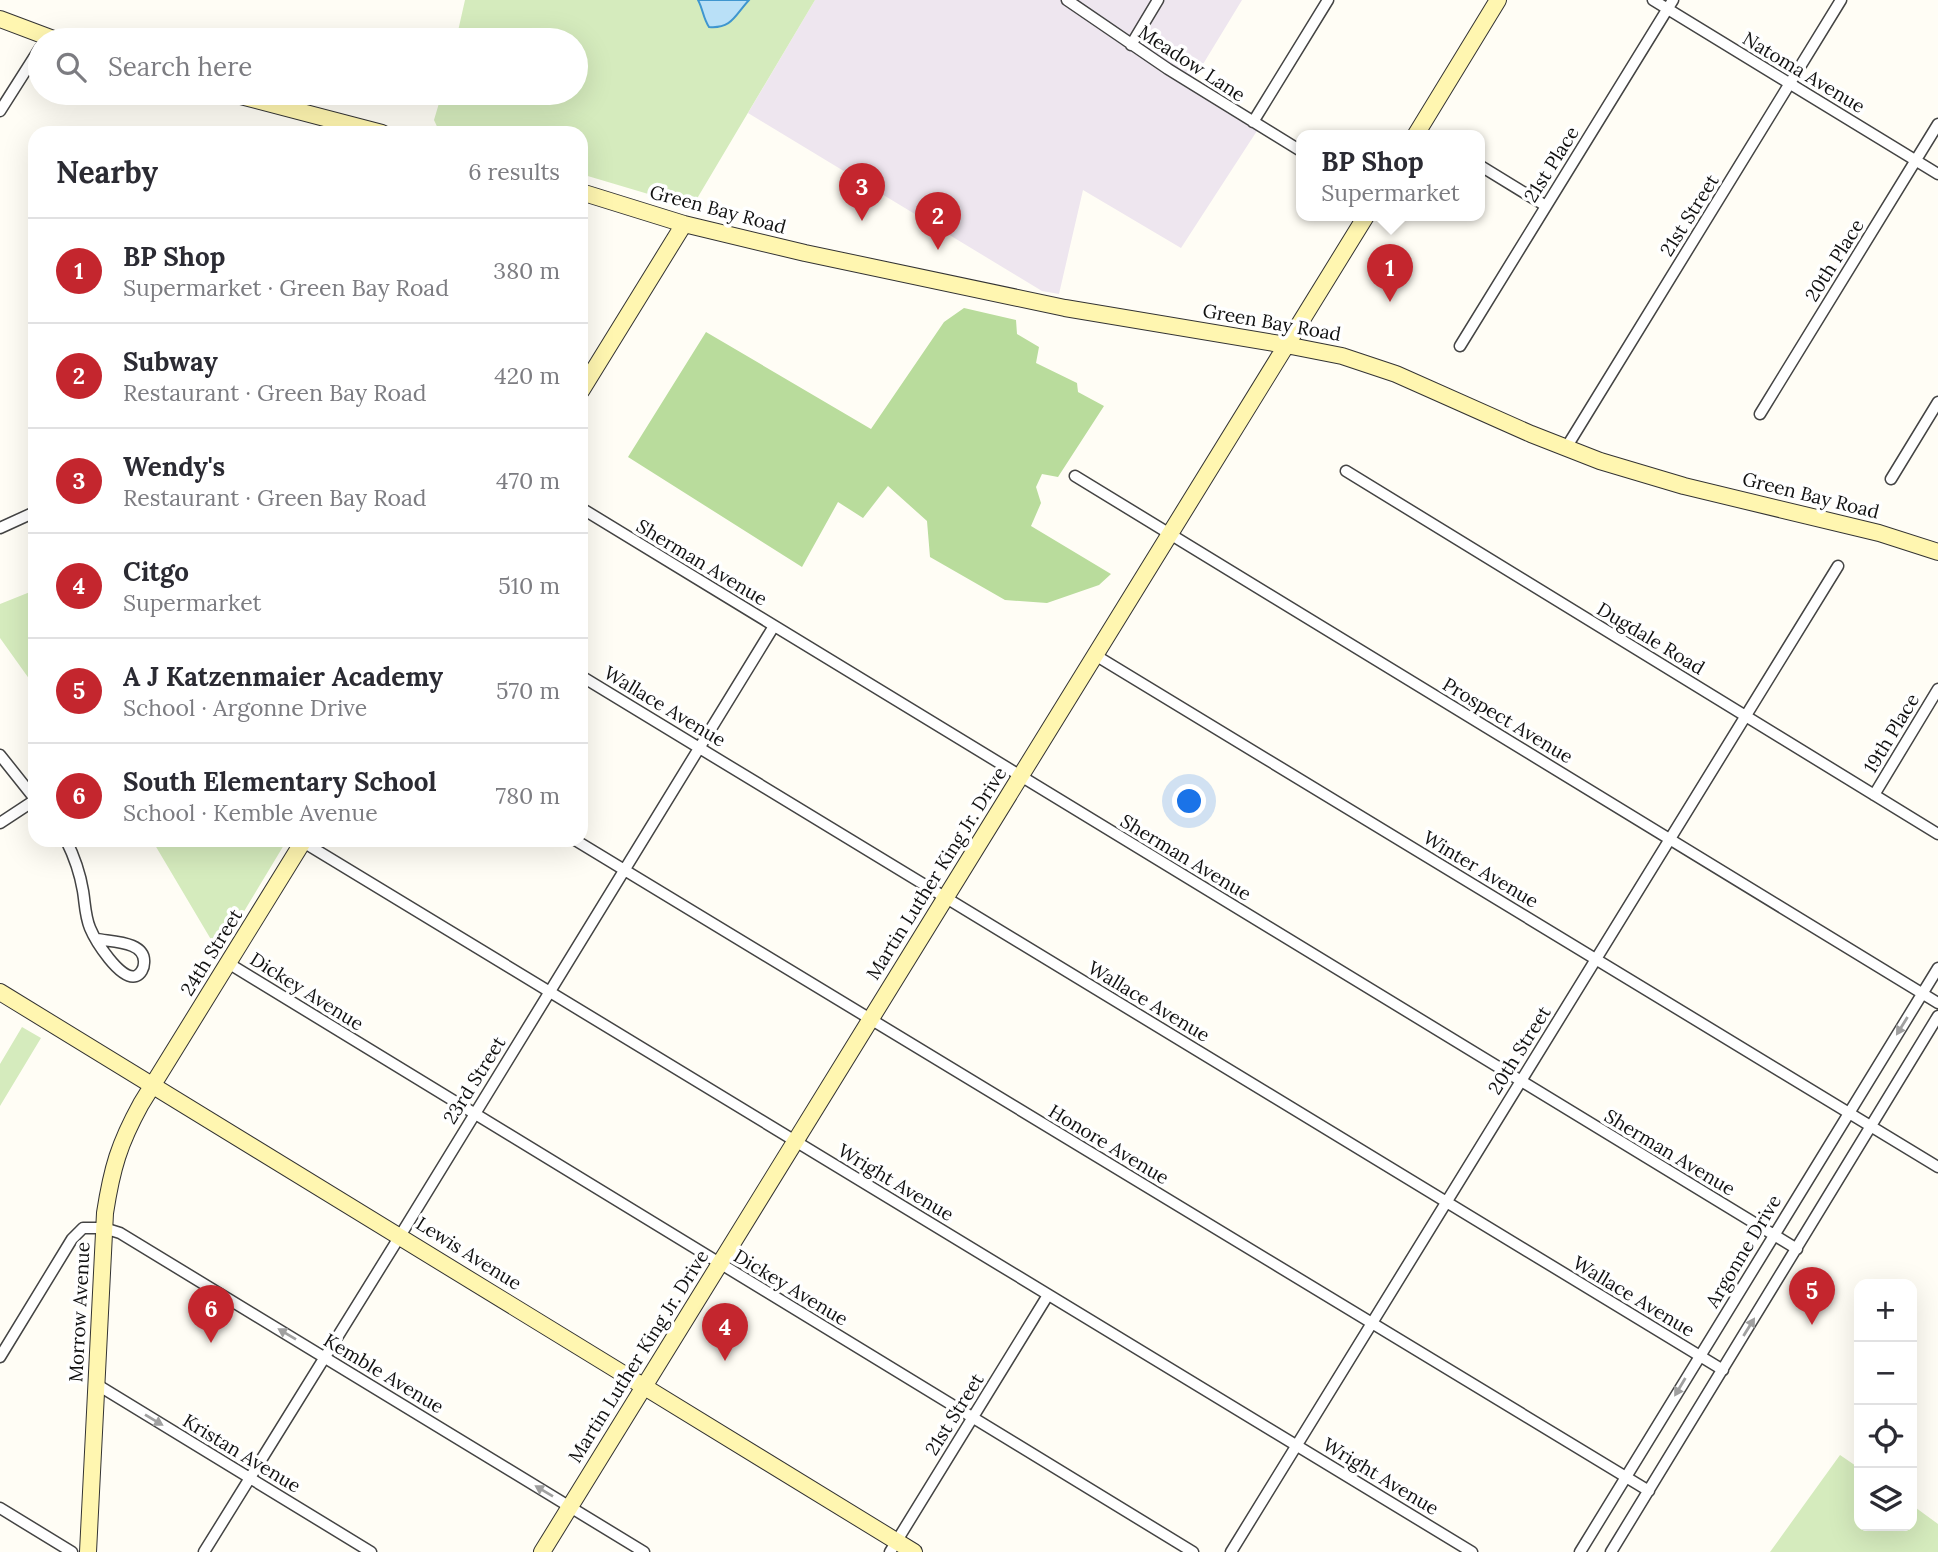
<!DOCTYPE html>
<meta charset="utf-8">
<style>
:root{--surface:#fff;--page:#f2f2f3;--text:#2b2b33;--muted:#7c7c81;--line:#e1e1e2;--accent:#c4262e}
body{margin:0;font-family:Lora,serif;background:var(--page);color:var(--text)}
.controls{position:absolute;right:21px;bottom:21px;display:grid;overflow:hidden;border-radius:14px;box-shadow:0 7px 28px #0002}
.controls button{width:63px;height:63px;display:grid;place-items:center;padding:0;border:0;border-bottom:2px solid var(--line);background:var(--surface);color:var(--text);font:35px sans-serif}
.you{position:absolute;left:1190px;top:802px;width:24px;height:24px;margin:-18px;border:5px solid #fff;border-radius:50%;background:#1a73e8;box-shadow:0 0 0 10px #1a73e833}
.badge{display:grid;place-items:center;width:46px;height:46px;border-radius:50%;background:var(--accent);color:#fff;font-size:23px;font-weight:700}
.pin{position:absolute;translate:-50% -58px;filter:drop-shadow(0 2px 4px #0008)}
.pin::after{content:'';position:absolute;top:37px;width:24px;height:21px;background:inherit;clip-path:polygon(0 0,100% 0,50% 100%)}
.popup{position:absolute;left:1296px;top:130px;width:189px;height:91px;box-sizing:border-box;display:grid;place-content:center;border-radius:14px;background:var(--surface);filter:drop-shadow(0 2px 5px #0005);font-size:23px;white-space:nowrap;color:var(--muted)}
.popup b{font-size:26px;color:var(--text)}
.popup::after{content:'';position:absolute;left:50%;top:100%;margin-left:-14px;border:14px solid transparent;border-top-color:var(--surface)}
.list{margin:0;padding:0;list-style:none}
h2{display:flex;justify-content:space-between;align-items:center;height:91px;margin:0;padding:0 28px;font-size:30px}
h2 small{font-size:23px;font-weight:400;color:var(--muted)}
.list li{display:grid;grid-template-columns:46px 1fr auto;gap:21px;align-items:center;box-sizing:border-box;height:105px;padding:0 28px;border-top:2px solid var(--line)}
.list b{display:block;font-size:26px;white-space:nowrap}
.list p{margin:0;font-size:23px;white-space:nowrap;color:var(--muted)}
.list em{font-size:23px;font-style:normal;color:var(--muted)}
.icon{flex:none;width:38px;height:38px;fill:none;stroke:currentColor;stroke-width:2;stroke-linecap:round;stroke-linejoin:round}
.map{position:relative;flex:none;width:1938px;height:1552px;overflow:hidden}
.search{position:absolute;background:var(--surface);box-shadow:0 7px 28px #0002;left:28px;top:28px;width:560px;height:77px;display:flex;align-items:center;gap:18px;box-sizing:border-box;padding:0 24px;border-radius:38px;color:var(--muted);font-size:26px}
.panel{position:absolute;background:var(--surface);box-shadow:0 7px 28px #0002;left:28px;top:126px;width:560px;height:721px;border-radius:21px}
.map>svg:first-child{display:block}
</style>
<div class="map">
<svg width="1938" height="1552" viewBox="0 0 1938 1552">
<rect width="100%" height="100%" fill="#fffdf5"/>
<path fill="#eee6ef" d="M815 0H1242L1194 79 1264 120 1181 248 1083 190 1059 294 1042 291 748 113Z"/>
<path fill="#d5ebbd" d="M465 0H815L692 207 581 174V133H440L434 120 442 93H576V40H456Z
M35 590V687L0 638V604Z
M152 840H287L219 953Z
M22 1027 41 1038 0 1106V1064Z
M1840 1455 1859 1468V1526H1912V1505L1938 1524V1552H1770Z"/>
<path fill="#b9dc9c" d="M964 308 1016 320 1017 334 1039 347 1036 363 1077 383 1078 392 1104 406 1058 477 1042 474 1036 487 1041 503 1031 526 1111 574 1099 585 1047 603 1005 600 930 557 927 521 888 486 863 518 838 502 802 567 628 457 706 332 871 429 944 322Z"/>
<path fill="#b9e0f7" stroke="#3f96cf" stroke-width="2" d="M698 0H749C735 15 732 29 709 27 703 18 703 9 698 0Z"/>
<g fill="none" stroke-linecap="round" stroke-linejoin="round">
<g stroke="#444" stroke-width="13">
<path id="street" d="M1067 0 1168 69 1301 151
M1653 0 1938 174
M1131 45 1158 0
M0 111 40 48
M1253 122 1328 0
M1479 165 1546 206
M1460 346 1673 0
M1760 414 1938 124
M1566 448 1841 0
M1346 471 1938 834
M1075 476 1938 1003
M1891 479 1938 402
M581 508 1797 1249
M0 528 35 512
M1095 655 1938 1167
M581 676 1723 1370
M0 755 35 799
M1874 795 1938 689
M0 823 35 800
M66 840C74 856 80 873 83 891 85 903 85 916 90 928 95 940 120 981 136 976 141 974 144 968 144 963 146 941 111 942 97 939
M575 840 1649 1491
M303 842 1472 1552
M228 963 1193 1552
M0 1357 72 1239 83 1228H104L120 1233 644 1552
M96 1384 371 1552
M0 1508 72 1552
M204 1552 400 1236 774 626
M890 1552 1048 1295
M1231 1552 1838 566
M1580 1552 1938 968
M1611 1552 1938 1016"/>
</g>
<g stroke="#333" stroke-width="18">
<path id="secondary" d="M0 19 56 40
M229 93 382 133
M1415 136 1498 0
M581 192 684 224 805 253 1065 308 1286 345 1342 356 1396 374 1531 434 1600 461 1684 486 1879 533 1938 552
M581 391 684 224
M0 992 914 1552
M88 1552 105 1213C112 1168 119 1144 141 1104L304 840
M542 1552 1366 216"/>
</g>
<use href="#street" stroke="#fff" stroke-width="10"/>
<use href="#secondary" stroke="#fff6b0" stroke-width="16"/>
</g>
<defs><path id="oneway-solid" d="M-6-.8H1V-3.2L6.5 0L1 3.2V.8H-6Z" transform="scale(1.75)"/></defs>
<g fill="#a0a0a0">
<use href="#oneway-solid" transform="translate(1902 1026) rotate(122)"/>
<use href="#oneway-solid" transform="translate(1749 1327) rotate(-58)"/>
<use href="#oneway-solid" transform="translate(287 1334) rotate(-149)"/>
<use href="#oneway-solid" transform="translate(1680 1387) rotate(121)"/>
<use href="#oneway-solid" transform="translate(154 1420) rotate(31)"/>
<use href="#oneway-solid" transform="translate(544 1491) rotate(-149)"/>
</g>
<g text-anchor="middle" stroke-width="7" stroke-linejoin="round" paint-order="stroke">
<g font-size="19" fill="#111" stroke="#fff">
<text transform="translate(1192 63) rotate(33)" y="7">Meadow Lane</text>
<text transform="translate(1804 72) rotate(31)" y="7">Natoma Avenue</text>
<text transform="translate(1551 164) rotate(-58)" y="7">21st Place</text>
<text transform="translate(718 209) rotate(15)" y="7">Green Bay Road</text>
<text transform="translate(1689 215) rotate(-58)" y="7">21st Street</text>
<text transform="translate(1834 260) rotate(-58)" y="7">20th Place</text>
<text transform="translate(1272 322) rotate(10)" y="7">Green Bay Road</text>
<text transform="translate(1811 495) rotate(14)" y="7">Green Bay Road</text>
<text transform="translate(702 562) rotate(31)" y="7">Sherman Avenue</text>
<text transform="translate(1651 638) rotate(31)" y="7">Dugdale Road</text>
<text transform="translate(665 706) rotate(31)" y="7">Wallace Avenue</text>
<text transform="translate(1508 720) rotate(31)" y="7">Prospect Avenue</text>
<text transform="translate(1891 733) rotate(-59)" y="7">19th Place</text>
<text transform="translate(1186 857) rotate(31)" y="7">Sherman Avenue</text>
<text transform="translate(1481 869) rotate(31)" y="7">Winter Avenue</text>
<text transform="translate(936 873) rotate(-58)" y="7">Martin Luther King Jr. Drive</text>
<text transform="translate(211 952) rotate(-58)" y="7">24th Street</text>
<text transform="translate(307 991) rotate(32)" y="7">Dickey Avenue</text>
<text transform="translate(1149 1001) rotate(31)" y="7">Wallace Avenue</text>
<text transform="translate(1519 1050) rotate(-58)" y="7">20th Street</text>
<text transform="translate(474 1080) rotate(-58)" y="7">23rd Street</text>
<text transform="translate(1109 1144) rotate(31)" y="7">Honore Avenue</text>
<text transform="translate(1670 1152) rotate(31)" y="7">Sherman Avenue</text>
<text transform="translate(896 1182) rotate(31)" y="7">Wright Avenue</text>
<text transform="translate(1743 1251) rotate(-59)" y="7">Argonne Drive</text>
<text transform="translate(469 1253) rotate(32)" y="7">Lewis Avenue</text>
<text transform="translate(791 1287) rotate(31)" y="7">Dickey Avenue</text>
<text transform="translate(1634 1296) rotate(31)" y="7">Wallace Avenue</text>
<text transform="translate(79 1312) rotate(-87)" y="7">Morrow Avenue</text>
<text transform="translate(638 1356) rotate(-58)" y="7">Martin Luther King Jr. Drive</text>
<text transform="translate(384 1373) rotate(31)" y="7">Kemble Avenue</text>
<text transform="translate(954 1414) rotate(-58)" y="7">21st Street</text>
<text transform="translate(242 1453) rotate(31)" y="7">Kristan Avenue</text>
<text transform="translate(1381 1476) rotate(31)" y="7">Wright Avenue</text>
</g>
</g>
</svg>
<div class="controls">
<button>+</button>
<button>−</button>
<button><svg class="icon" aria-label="locate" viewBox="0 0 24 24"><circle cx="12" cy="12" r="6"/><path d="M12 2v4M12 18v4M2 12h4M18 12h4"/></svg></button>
<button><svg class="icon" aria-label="layers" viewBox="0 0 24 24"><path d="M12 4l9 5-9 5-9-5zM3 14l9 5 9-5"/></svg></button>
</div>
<div class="you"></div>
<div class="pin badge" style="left:1390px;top:302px">1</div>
<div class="popup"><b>BP Shop</b>Supermarket</div>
<div class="pin badge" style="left:938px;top:250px">2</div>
<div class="pin badge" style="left:862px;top:221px">3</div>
<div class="pin badge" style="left:725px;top:1361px">4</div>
<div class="pin badge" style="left:1812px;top:1325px">5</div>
<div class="pin badge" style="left:211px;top:1343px">6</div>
<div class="search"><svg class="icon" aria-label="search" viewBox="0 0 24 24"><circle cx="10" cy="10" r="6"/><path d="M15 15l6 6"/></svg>Search here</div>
<section class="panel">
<h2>Nearby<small>6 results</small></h2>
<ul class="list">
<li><span class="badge">1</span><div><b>BP Shop</b><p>Supermarket · Green Bay Road</p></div><em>380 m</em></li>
<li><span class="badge">2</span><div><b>Subway</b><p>Restaurant · Green Bay Road</p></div><em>420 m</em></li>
<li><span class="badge">3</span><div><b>Wendy's</b><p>Restaurant · Green Bay Road</p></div><em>470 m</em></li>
<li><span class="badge">4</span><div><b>Citgo</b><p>Supermarket</p></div><em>510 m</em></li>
<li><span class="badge">5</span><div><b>A J Katzenmaier Academy</b><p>School · Argonne Drive</p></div><em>570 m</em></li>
<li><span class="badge">6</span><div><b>South Elementary School</b><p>School · Kemble Avenue</p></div><em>780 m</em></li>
</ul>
</section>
</div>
